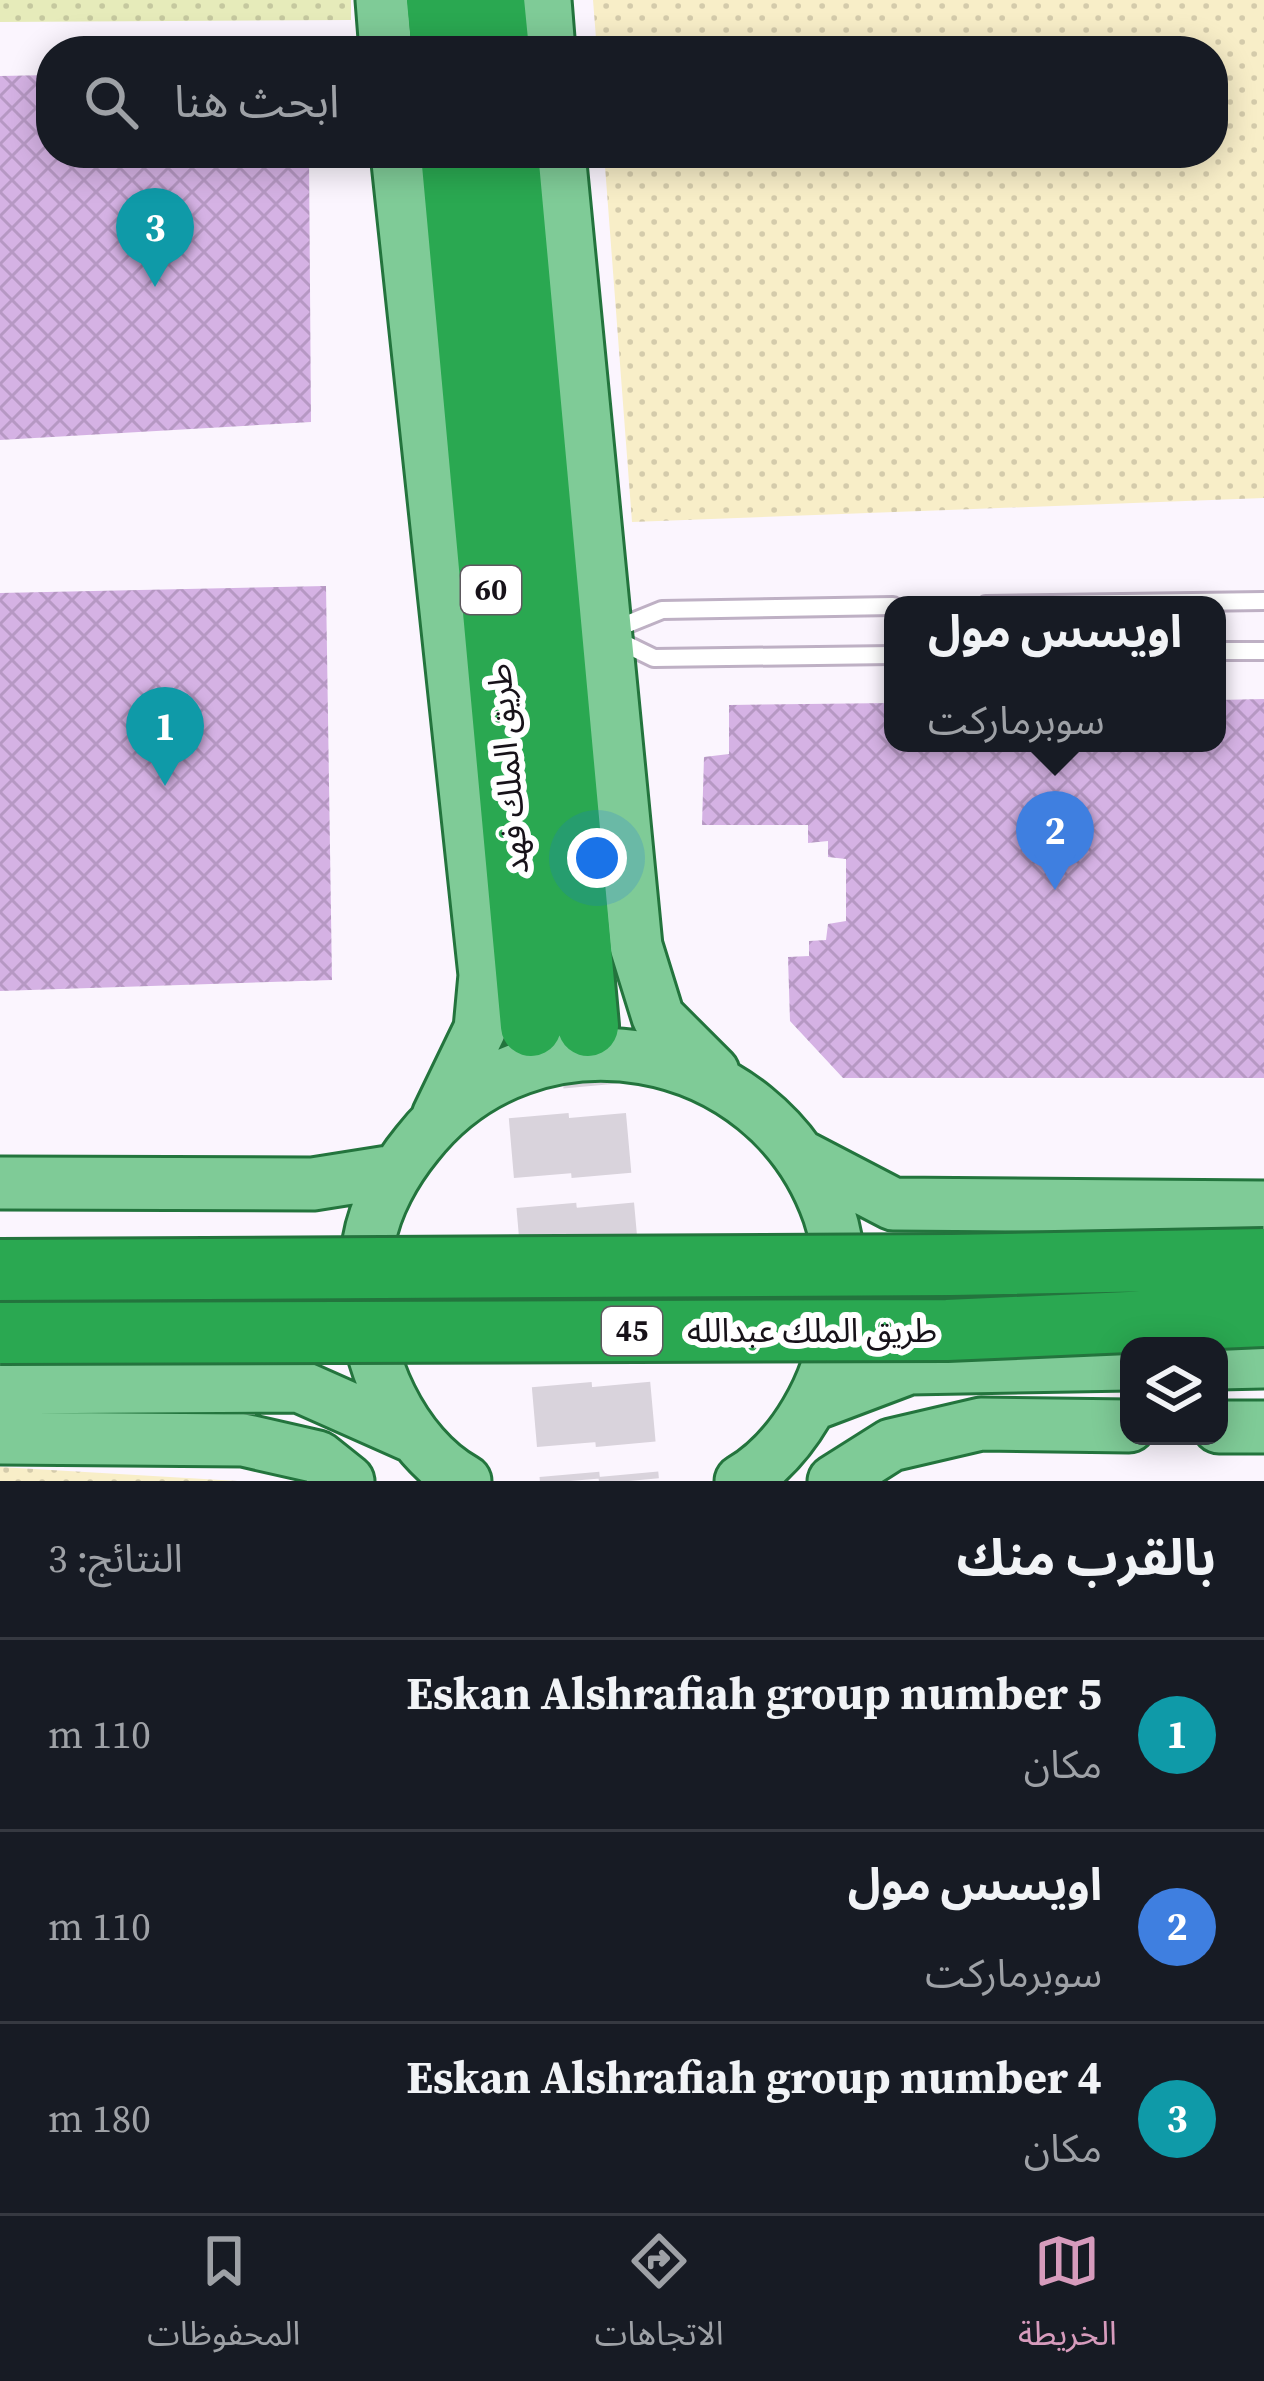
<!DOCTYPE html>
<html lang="ar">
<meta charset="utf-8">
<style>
:root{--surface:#171b24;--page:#242831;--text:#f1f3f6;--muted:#9ea1a6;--line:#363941;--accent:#d69bbc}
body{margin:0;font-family:"Source Serif 4","Noto Sans Arabic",serif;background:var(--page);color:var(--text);direction:rtl}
.controls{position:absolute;right:36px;bottom:36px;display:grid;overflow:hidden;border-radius:24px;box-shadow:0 6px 30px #0003}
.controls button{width:108px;height:108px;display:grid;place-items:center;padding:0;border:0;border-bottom:3px solid var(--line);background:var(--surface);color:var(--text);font:60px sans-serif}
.you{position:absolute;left:597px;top:858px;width:42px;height:42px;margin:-30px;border:9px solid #fff;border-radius:50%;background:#1a73e8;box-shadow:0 0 0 18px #1a73e833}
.badge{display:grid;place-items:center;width:78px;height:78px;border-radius:50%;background:var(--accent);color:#fff;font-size:39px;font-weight:700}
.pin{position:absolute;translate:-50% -99px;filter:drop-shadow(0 3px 6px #0008)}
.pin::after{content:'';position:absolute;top:63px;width:42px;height:36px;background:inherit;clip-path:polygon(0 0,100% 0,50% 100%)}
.popup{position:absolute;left:884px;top:596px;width:342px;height:156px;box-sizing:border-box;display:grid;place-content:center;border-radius:24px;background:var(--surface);filter:drop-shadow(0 3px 9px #0005);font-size:39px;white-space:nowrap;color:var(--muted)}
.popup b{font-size:45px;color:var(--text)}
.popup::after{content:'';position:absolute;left:50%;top:100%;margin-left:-24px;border:24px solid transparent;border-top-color:var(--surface)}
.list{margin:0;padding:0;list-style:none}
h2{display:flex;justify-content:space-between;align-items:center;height:156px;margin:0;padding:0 48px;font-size:51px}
h2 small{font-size:39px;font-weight:400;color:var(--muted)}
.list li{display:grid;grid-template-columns:78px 1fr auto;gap:36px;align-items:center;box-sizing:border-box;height:192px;padding:0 48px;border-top:3px solid var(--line)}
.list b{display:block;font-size:45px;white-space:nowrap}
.list p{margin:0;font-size:39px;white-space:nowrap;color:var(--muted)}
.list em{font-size:39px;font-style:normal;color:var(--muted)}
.icon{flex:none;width:66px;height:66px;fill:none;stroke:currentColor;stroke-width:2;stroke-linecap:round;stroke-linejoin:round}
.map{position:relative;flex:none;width:1264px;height:1481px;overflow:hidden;direction:ltr}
.search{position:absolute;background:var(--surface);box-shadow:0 6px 30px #0003;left:36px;right:36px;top:36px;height:132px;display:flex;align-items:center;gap:30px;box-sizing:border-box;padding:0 42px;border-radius:48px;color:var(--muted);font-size:45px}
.sheet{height:732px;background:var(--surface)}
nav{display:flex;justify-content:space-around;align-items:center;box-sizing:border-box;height:168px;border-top:3px solid var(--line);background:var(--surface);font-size:33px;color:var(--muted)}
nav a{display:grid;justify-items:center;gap:6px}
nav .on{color:var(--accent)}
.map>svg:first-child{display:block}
</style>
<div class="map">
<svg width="1264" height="1481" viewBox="0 0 1264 1481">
<defs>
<pattern id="sand-dots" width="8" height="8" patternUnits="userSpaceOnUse" patternTransform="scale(3)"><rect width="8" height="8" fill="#f8eec8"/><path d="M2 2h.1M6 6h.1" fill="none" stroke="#d4cbab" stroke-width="1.8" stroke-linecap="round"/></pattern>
<pattern id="park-dots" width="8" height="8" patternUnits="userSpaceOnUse" patternTransform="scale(3)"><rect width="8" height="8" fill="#e6ebba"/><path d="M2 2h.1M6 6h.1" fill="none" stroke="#c5c89f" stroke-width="1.8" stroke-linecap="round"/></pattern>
<pattern id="building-cross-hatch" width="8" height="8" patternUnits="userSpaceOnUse" patternTransform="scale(3)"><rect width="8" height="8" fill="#d5b2e4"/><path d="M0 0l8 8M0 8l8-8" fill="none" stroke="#b698c3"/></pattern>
</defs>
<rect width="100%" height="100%" fill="#fbf5fe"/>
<path fill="url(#sand-dots)" d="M593 0H1264V498L632 522 604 153H1213V51H597Z
M0 1467 238 1481H0Z"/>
<path fill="url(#park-dots)" d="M0 0H351V20L0 22Z"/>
<path fill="url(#building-cross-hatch)" d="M51 75V153H309L311 422 0 440V76Z
M326 586 332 980 0 991V593Z
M1264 699V1078H843L790 1021 788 957 809 956V941L826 940 828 924 846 921V859L828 857V841L808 843V825H702L704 757 729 754V705L893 703V743H1217V700Z"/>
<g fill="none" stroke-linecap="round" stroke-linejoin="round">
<path stroke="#d9d3dc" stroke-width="60" stroke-dasharray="60 30" stroke-linecap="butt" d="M531 1026 570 1481
M588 1026 629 1481"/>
<g stroke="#beb0c4" stroke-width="22">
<path id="lane" d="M986 605 1264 601
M610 631 662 610 893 606
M615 639 654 658 893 655
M1217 651H1264"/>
</g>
<g stroke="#23743d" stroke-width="57">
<path id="primary" d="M382 0 386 51
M545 0 549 51
M397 153 485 975 480 1029 438 1116
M559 153 636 946 658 1017 713 1072
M801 1156 893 1204 1264 1207
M0 1183 313 1184 395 1171
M1219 1363 1264 1362
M0 1388 299 1386 416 1438
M811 1405 909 1368 1129 1364
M1219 1427H1264
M0 1438 243 1440 318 1457 348 1481
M465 1481C403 1447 361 1356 366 1287 367 1272 367 1256 369 1241 375 1206 395 1171 417 1144 532 997 767 1038 829 1214 841 1249 840 1286 837 1322 831 1382 793 1450 741 1481
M834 1481 891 1445 981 1424 1129 1426"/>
</g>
<g stroke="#23743d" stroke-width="66">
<path id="highway" d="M437 0 442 51
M494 0 499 51
M451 153 531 1026
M508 153 588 1026"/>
</g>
<use href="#lane" stroke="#fff" stroke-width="16"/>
<use href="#primary" stroke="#7fcb97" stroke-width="51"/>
<use href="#highway" stroke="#2aa851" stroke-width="60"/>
<g stroke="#23743d" stroke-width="66" stroke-linecap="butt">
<path id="highway-bridge" d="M0 1270 951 1265 1264 1259
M0 1333 947 1330 1264 1316"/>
</g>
<use href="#highway-bridge" stroke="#2aa851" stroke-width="60"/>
</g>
<g text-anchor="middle" stroke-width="12" stroke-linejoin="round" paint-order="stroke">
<g fill="#fff" stroke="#5d595e" stroke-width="3">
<rect x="461" y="566" width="60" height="48" rx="9"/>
<rect x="602" y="1307" width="60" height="48" rx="9"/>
</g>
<g font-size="30" font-weight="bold" fill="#171219">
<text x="491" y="600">60</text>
<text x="632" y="1341">45</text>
</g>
<g font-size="33" fill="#171219" stroke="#fff">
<text transform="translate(507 769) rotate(-95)" y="12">طريق الملك فهد</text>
<text x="812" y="1342">طريق الملك عبدالله</text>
</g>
</g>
</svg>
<div class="controls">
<button><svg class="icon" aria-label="layers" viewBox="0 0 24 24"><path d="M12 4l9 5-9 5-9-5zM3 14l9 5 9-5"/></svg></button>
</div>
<div class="you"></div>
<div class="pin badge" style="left:165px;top:786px;background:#0f9aa8">1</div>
<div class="pin badge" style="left:1055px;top:890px;background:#3f7fe0">2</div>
<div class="popup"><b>اويسس مول</b>سوبرماركت</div>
<div class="pin badge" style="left:155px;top:287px;background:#0f9aa8">3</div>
<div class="search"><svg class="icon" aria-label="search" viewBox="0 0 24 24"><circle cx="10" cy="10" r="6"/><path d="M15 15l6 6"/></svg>ابحث هنا</div>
</div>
<section class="sheet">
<h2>بالقرب منك<small>النتائج: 3</small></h2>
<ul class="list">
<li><span class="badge" style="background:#0f9aa8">1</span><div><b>Eskan Alshrafiah group number 5</b><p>مكان</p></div><em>110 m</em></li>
<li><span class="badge" style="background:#3f7fe0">2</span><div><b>اويسس مول</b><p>سوبرماركت</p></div><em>110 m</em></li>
<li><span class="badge" style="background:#0f9aa8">3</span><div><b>Eskan Alshrafiah group number 4</b><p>مكان</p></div><em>180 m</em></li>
</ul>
</section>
<nav>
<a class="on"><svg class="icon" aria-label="map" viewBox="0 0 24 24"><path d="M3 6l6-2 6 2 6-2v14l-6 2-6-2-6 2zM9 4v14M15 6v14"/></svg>الخريطة</a>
<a><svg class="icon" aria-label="directions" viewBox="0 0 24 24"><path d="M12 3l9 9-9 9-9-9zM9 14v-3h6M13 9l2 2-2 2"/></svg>الاتجاهات</a>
<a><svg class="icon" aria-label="saved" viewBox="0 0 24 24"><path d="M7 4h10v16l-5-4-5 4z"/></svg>المحفوظات</a>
</nav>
